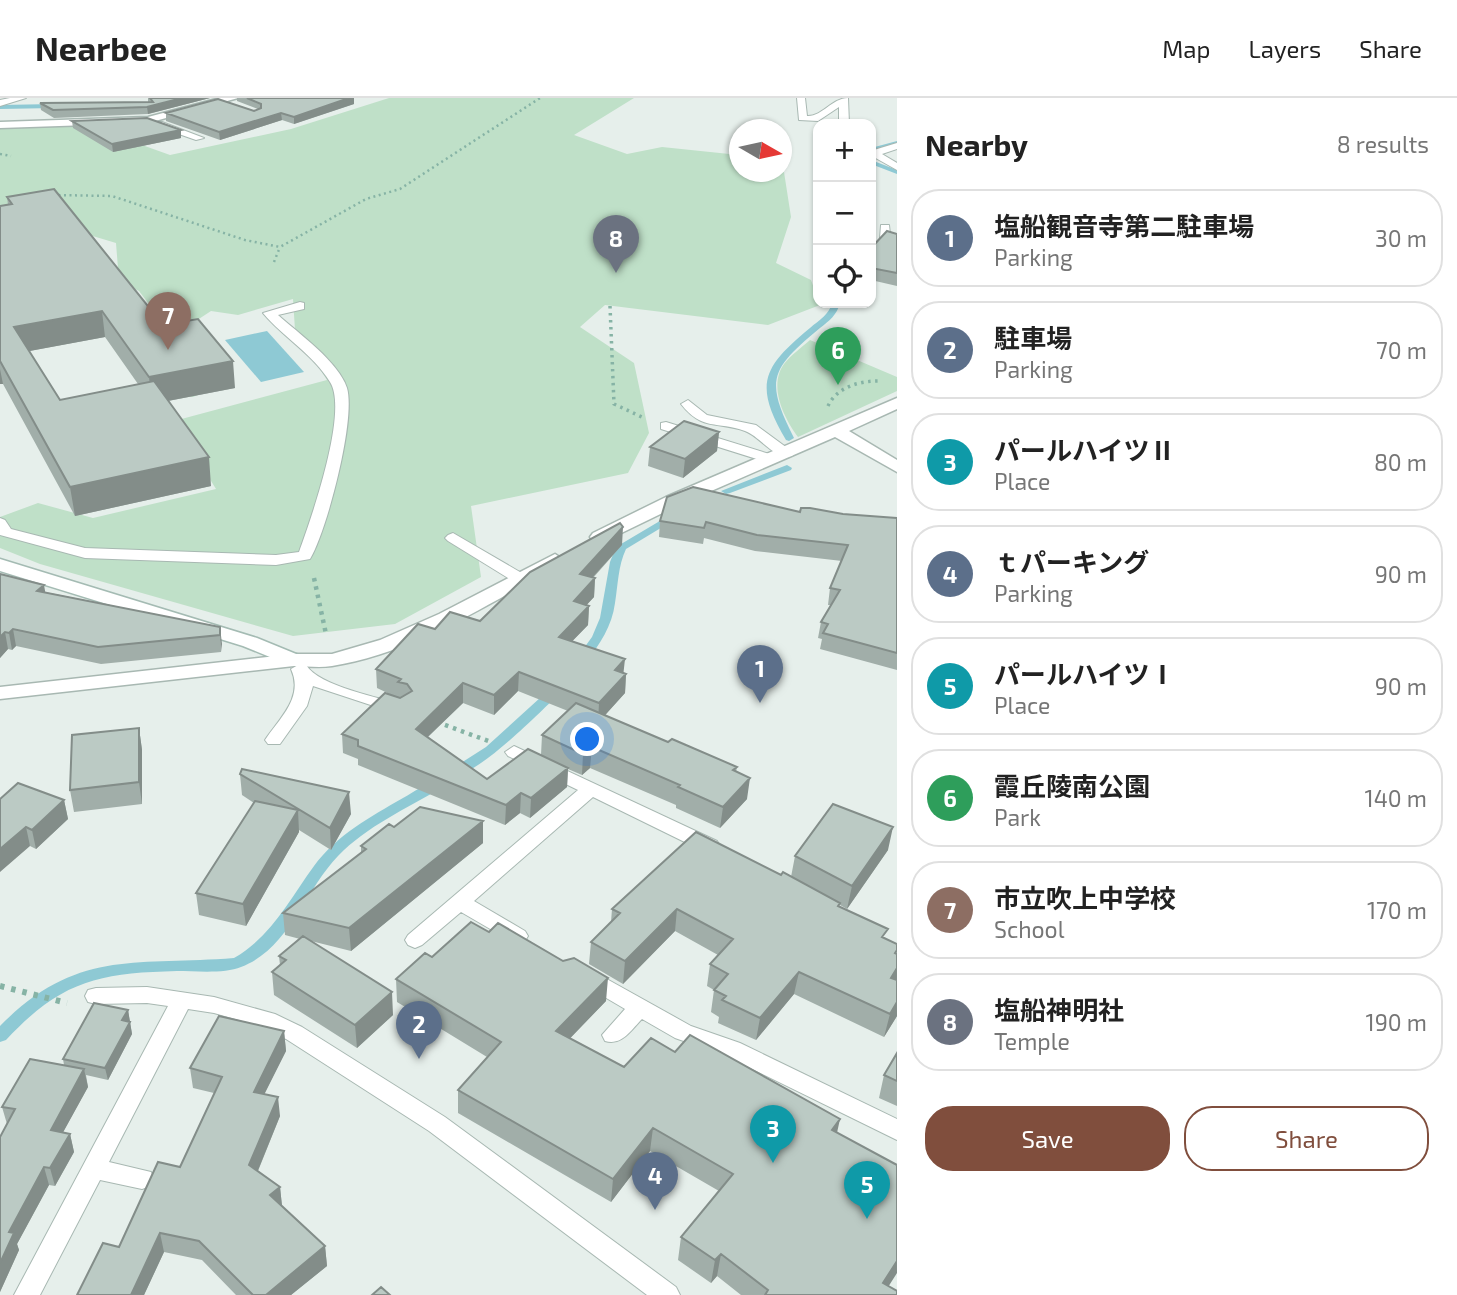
<!DOCTYPE html>
<meta charset="utf-8">
<style>
:root{--surface:#fff;--page:#f6f6f6;--text:#222;--muted:#767676;--line:#e0e0e0;--accent:#804e3d}
body{margin:0;font-family:"Exo 2","Noto Sans JP",sans-serif;background:var(--page);color:var(--text)}
.controls{position:absolute;right:21px;top:21px;display:grid;overflow:hidden;border-radius:14px;box-shadow:0 2px 5px #0004}
.controls button{width:63px;height:63px;display:grid;place-items:center;padding:0;border:0;border-bottom:2px solid var(--line);background:var(--surface);color:var(--text);font:35px sans-serif}
.compass{position:absolute;left:729px;top:21px;width:63px;height:63px;border-radius:50%;background:var(--surface);box-shadow:0 2px 5px #0004;rotate:99deg}
.you{position:absolute;left:588px;top:642px;width:24px;height:24px;margin:-18px;border:5px solid #fff;border-radius:50%;background:#1a73e8;box-shadow:0 0 0 10px #1a73e833}
.badge{display:grid;place-items:center;width:46px;height:46px;border-radius:50%;background:var(--accent);color:#fff;font-size:23px;font-weight:700}
.pin{position:absolute;translate:-50% -58px;filter:drop-shadow(0 2px 4px #0008)}
.pin::after{content:'';position:absolute;top:37px;width:24px;height:21px;background:inherit;clip-path:polygon(0 0,100% 0,50% 100%)}
.list{margin:0;padding:0;list-style:none}
h2{display:flex;justify-content:space-between;align-items:center;height:91px;margin:0;padding:0 28px;font-size:30px}
h2 small{font-size:23px;font-weight:400;color:var(--muted)}
.list li{display:grid;grid-template-columns:46px 1fr auto;gap:21px;align-items:center;box-sizing:border-box;height:98px;margin:0 14px 14px;padding:0 14px;border:2px solid var(--line);border-radius:28px}
.list b{display:block;font-size:26px;white-space:nowrap}
.list p{margin:0;font-size:23px;white-space:nowrap;color:var(--muted)}
.list em{font-size:23px;font-style:normal;color:var(--muted)}
.actions{display:flex;gap:14px;padding:21px 28px}
.actions a{flex:1;padding:16px 0;border:2px solid var(--accent);border-radius:28px;text-align:center;font-size:24px;color:var(--accent)}
.actions .main{background:var(--accent);color:#fff}
.icon{flex:none;width:38px;height:38px;fill:none;stroke:currentColor;stroke-width:2;stroke-linecap:round;stroke-linejoin:round}
.map{position:relative;flex:none;width:897px;height:1197px;overflow:hidden}
header{display:flex;align-items:center;gap:42px;box-sizing:border-box;height:98px;padding:0 35px;background:var(--surface);border-bottom:2px solid var(--line)}
header strong{font-size:33px}
nav{display:flex;gap:38px;margin-inline-start:auto;font-size:24px}
main{display:flex}
aside{flex:1;background:var(--surface)}
.map>svg:first-child{display:block}
</style>
<header>
<strong>Nearbee</strong>
<nav><a>Map</a><a>Layers</a><a>Share</a></nav>
</header>
<main>
<div class="map">
<svg width="897" height="1197" viewBox="0 0 897 1197">
<rect width="100%" height="100%" fill="#e6efeb"/>
<path fill="#bfe0c8" d="M389 0H634L574 37 627 56 662 49 739 57 740 74H784L791 119 776 165 811 182 820 207 768 227 605 207 580 229 634 265 649 335 628 375 471 408 481 479 395 526 293 538 40 466 0 450V419L38 405 93 420 216 391 174 323 327 282 295 232 293 201 238 217 211 213 173 238 212 291 193 299 164 293 136 235 161 222 139 193 119 183 116 145 86 136 0 120V29L89 28 170 57 291 31Z
M810 242 897 279V293L798 339C784 320 768 288 784 266 791 257 801 250 810 242Z"/>
<path fill="#8ec9d4" d="M267 233 304 274 261 284 225 242Z"/>
<g fill="none" stroke-linecap="round" stroke-linejoin="round">
<path fill="#8ec9d4" fill-rule="evenodd" d="M0 7 55 6 58 8 55 10 0 11Z
M897 43V47L871 54V50Z
M871 62 897 72V76L871 66Z
M832 205H840C837 217 829 223 820 230 771 271 764 281 794 340L789 343 786 342C753 286 763 269 810 230 819 222 829 217 832 205Z
M787 367 792 370 791 372 730 395 726 396 721 393Z
M675 414 680 417 679 419 626 451C618 468 618 487 615 505 612 528 600 546 586 564H578L576 561 592 539 600 520 610 464 616 449Z
M556 588 560 589 562 592 560 595C542 612 474 682 450 678L448 675 450 672 486 649 552 589Z
M436 683 441 684 443 687 441 690C406 711 367 728 338 758 305 792 289 851 241 869 225 876 195 873 177 873 98 875 61 883 6 942L0 944V928C77 850 136 868 234 860 272 838 289 802 314 768 337 737 370 719 403 700 414 694 424 686 436 683Z"/>
<g stroke="#a8b8b2" stroke-width="2">
<path id="lane" d="M10 0H26L0 8V2Z
M797 0H805L807 18C822 19 832 0 848 0L849 26H839V9L818 23 799 22Z
M156 24H162L204 40 196 42 156 28Z
M897 45V51L882 56 897 65V72L872 58 874 52Z
M881 127H889L890 136 897 139V146L880 140Z
M300 204 304 205V211L278 217C298 235 339 264 347 290 356 321 327 433 310 461L276 467 85 460 0 437V420L5 422 11 431 85 450 276 457 299 454C311 421 349 313 330 284 313 256 283 239 263 215Z
M688 302 707 317 756 327 794 355 792 358C774 362 760 338 745 333 717 323 702 333 681 306Z
M666 324 776 358 778 361 771 365 766 364 661 331V325Z
M453 435 525 477 527 480 525 483H513L448 443 445 440 448 437Z
M300 566 306 567C319 588 380 600 404 607L407 611 398 616 313 588 307 608 280 646H268L265 642C280 620 304 599 291 571Z
M514 648 717 743 720 748 717 753H703L593 699 474 803 525 833 528 838 525 843 518 846 511 843 461 814 422 847 415 850 408 847 405 842 408 837 578 692 508 658 505 654Z
M587 870 691 928 740 945 897 1021V1042L724 957 675 940 642 921C631 932 622 948 605 943L602 937 625 911 579 884 576 878 579 872Z
M147 889 214 899 275 916 302 929 445 1019 676 1189 680 1197H647L429 1033 286 941 260 928 214 915 188 911 109 1064 151 1074 154 1081 151 1088 142 1091 100 1082 40 1197H14L168 908 147 905 96 906 88 904 85 898 88 892 96 890Z"/>
</g>
<g stroke="#a8b8b2" stroke-width="3">
<path id="street" d="M220 0H238L148 25 0 30V24L148 19Z
M897 300V311L849 333 897 362V374L835 339 679 407 605 443H593L590 439 593 435 666 399Z
M555 456 564 462 562 466C489 505 415 555 332 568 319 570 306 568 294 568L0 601V589L294 556H332L380 542 439 516Z"/>
</g>
<g stroke="#a4bbb3" stroke-width="3">
<path id="secondary" d="M0 461 257 540 301 558 304 562 301 566H287L243 548 0 473Z"/>
</g>
<path stroke="#86b3a5" stroke-width="2.5" stroke-dasharray="2 3.5" stroke-linecap="butt" d="M0 56 11 58
M53 97 112 98 245 142 280 149 366 101 400 91 540 0
M274 164 280 149"/>
<path stroke="#86b3a5" stroke-width="3.5" stroke-dasharray="2.5 4.5" stroke-linecap="butt" d="M610 208 614 306 644 320
M828 308C837 289 859 283 879 283"/>
<path stroke="#86b3a5" stroke-width="4.5" stroke-dasharray="3.5 5" stroke-linecap="butt" d="M314 480 326 536
M437 624 491 644"/>
<path stroke="#86b3a5" stroke-width="6" stroke-dasharray="4.5 7" stroke-linecap="butt" d="M0 888 67 905"/>
<use href="#lane" fill="#fff" fill-rule="evenodd"/>
<use href="#street" fill="#fff" fill-rule="evenodd"/>
<use href="#secondary" fill="#fff" fill-rule="evenodd"/>
</g>
<path fill="#a1aea9" fill-rule="evenodd" d="M148 0H210L148 16 54 20 41 12 40 5 148 4Z
M237 0H354V6L294 26 282 22 220 42 166 23V15L254 13 258 11 237 3Z
M72 23 181 32V40L113 54 73 30Z
M7 99 163 227 235 290 168 303 211 388 75 418 3 286H0V108L8 107ZM105 239 138 286 60 302 29 253Z
M897 136V188L871 182V150Z
M719 334 717 353 683 380 648 368 650 349Z
M800 414 897 420V572L820 551 822 541 818 540 821 524 831 507H828L830 490 842 463 755 453 704 440 703 446 659 439 660 423Z
M622 447 593 480H595L594 499 586 507 589 508 588 527 572 543 626 576 625 595 605 617 668 644 737 669 736 674 747 701 720 730 676 710V707L590 670 582 677 568 671 567 689 530 720 520 715 505 727 358 667V661L343 655 342 636 398 600 377 590 376 571 435 531 480 523ZM518 593 568 613 542 637 541 657 487 681 428 639 463 605 494 617Z
M0 476 45 494 220 529 221 554 101 566 16 548 12 552 8 551 0 560Z
M139 630 142 652V706L74 714 70 692Z
M240 676 351 716 331 752 299 732V734L246 828 199 817 196 795 254 705 242 697Z
M0 701 64 702 68 721 36 751 30 748Z
M483 723V745L351 853 311 843 393 917 357 950 274 897 272 874 280 867 279 858 300 841 285 837 283 815 361 755V748L394 729Z
M888 752 847 811 840 807 839 809 885 841 897 846V918L884 939 794 896 756 942 718 925 719 919 711 914 714 892 707 888 710 866 718 857 675 833 623 886 589 866 591 844 611 824 612 811 781 777 791 779 795 758Z
M432 859 606 903 570 940 624 969 675 954 837 1035 889 1188 897 1197H741L717 1178 711 1185 678 1162 681 1139 719 1093 650 1053 611 1104 458 1015V992L487 959 397 904 396 881Z
M128 912 132 936 108 982 86 977 88 989 63 1034 70 1036 74 1054 55 1088 49 1087 17 1146 19 1152 0 1194 7 1026 2 1009 64 967 63 961Z
M284 933 286 953 264 996 280 1018 258 1073 280 1089 282 1108 325 1148 327 1168 291 1197H236L202 1162 164 1154 144 1197H77L119 1149 180 1069 214 995 193 990 190 970Z
M897 955V1008L879 1000 884 977Z"/>
<path fill="#838d89" d="M182 0H210L148 16 147 9Z
M349 0H354V6L294 26V19Z
M281 15 282 22 220 42 219 34Z
M181 32V40L113 54 112 46Z
M102 213 105 239 19 255 14 229Z
M233 263 235 290 152 306 149 279Z
M0 271 3 286H0Z
M719 334 717 353 683 380 685 361Z
M209 359 211 388 75 418 70 389Z
M623 429 622 447 579 494 580 476Z
M595 480 594 499 573 522 574 503Z
M44 487 47 504 37 493Z
M589 508 588 527 558 558 559 539Z
M220 529 222 546 221 554 220 537Z
M13 531 16 548 12 552 9 535Z
M5 534 8 551 0 560V539Z
M625 561 623 579 626 576 625 595 598 625 599 605 615 572Z
M519 574 518 593 494 617V597Z
M463 585V605L416 650V631Z
M139 630 142 652V706L139 684Z
M592 649 590 670 582 677 583 656Z
M568 670 567 689 530 720 531 700Z
M750 680 747 701 720 730 723 709Z
M349 694 351 716 331 752 330 730Z
M521 695 520 715 505 727 506 707Z
M64 702 68 721 36 751 32 732Z
M298 712 299 734 246 828 243 806Z
M483 723V745L351 853 349 830Z
M26 729 30 748 0 774V751Z
M893 729 888 752 847 811 852 788Z
M677 811 675 833 623 886 625 863Z
M897 870V885L891 880Z
M799 874 794 896 756 942 760 920Z
M608 880 606 903 555 956 556 933Z
M392 894 393 917 357 950 355 927Z
M897 904V918L884 939 890 916Z
M128 912 132 936 108 982 105 970 122 922Z
M284 933 286 953 256 1013 254 994Z
M84 971 88 989 55 1049 51 1032Z
M278 999 280 1018 252 1087 249 1067Z
M840 1021 835 1044 832 1032Z
M653 1030 650 1053 611 1104 613 1081Z
M70 1036 74 1054 55 1088 50 1070Z
M44 1069 49 1087 17 1146 19 1152 0 1194V1165L9 1134Z
M280 1089 282 1108 270 1097Z
M160 1135 164 1154 144 1197H131Z
M325 1148 327 1168 291 1197H266Z
M721 1156 717 1178 711 1185 715 1162Z
M897 1163V1175L883 1197V1185Z"/>
<path fill="#bbcac4" stroke="#838d89" stroke-width="2" d="M150 0H182L147 9 53 12 40 5 153 4Z
M247 0H349L294 19 281 15 219 34 166 15 218 1 254 13 261 10V6Z
M147 20 181 32 112 46 72 23Z
M54 91 163 227 198 221 233 263 149 279 102 213 14 229 60 302 154 283 209 359 70 389 0 263V108L12 106 7 99Z
M887 133 897 136V175L871 170V150Z
M684 323 719 334 685 361 650 349Z
M693 389 800 414 801 410H810L843 416 897 420V555L823 535 828 526 821 524 840 492 830 490 848 447 757 437 706 424 704 430 660 423 667 399Z
M620 425 623 429 580 476 595 480 574 503 589 508 559 539 625 561 615 572 626 576 599 605 519 574 494 597 463 585 416 631 487 681 528 651 568 670 531 700 521 695 506 707 358 648V642L342 636 385 595 400 600 412 593 407 586 398 584 401 581 376 571 418 526 435 531 450 514 480 523 530 474Z
M0 476 44 487 37 493 220 529V537L98 549 13 531 9 535 5 534 0 539Z
M576 605 668 644 672 641 737 669 733 672 750 680 723 709 678 689 680 687 592 649 583 656 542 637Z
M139 630V684L70 692 72 637Z
M242 671 349 694 330 730 240 676Z
M18 685 64 702 32 732 26 729 0 751V701Z
M255 703 298 712 243 806 196 795Z
M833 706 893 729 852 788 795 758Z
M420 709 483 723 349 830 283 815 366 751 361 748 389 726 394 729Z
M696 734 781 777 783 774 840 805 838 808 888 831 882 839 897 846V852L895 855 897 856V870L891 880 897 882V904L890 916 799 874 760 920 722 902 726 898 714 892 728 876 710 866 733 841 677 811 625 863 591 844 620 815 612 811Z
M471 824 489 834 498 825 563 863 574 860 608 880 556 933 624 969 651 940 675 954 690 937 840 1021 832 1032 897 1067V1163L883 1185 897 1193V1197H765L768 1192 721 1156 715 1162 681 1139 733 1076 653 1030 613 1081 458 992 501 944 396 881 425 855 432 859Z
M303 838 392 894 355 927 272 874 286 862 279 858Z
M94 905 128 912 122 922 130 924 105 970 63 961Z
M219 918 284 933 254 994 278 999 249 1067 280 1089 270 1097 325 1148 266 1197H253L199 1143 160 1135 131 1197H77L103 1145 119 1149 158 1064 180 1069 222 979 190 970Z
M897 955V983L884 977Z
M30 961 84 971 51 1032 70 1036 50 1070 44 1069 9 1134 14 1135 0 1165V1039L15 1011 2 1009Z
M381 1189 390 1197H372Z"/>
</svg>
<div class="controls">
<button>+</button>
<button>−</button>
<button><svg class="icon" aria-label="locate" viewBox="0 0 24 24"><circle cx="12" cy="12" r="6"/><path d="M12 2v4M12 18v4M2 12h4M18 12h4"/></svg></button>
</div>
<svg class="compass" viewBox="-18 -18 36 36"><path d="M0-13l5 13h-10z" fill="#e53935"/><path d="M0 13l5-13h-10z" fill="#767676"/></svg>
<div class="you"></div>
<div class="pin badge" style="left:760px;top:605px;background:#5c6f8a">1</div>
<div class="pin badge" style="left:419px;top:961px;background:#5c6f8a">2</div>
<div class="pin badge" style="left:773px;top:1065px;background:#0f9aa8">3</div>
<div class="pin badge" style="left:655px;top:1112px;background:#5c6f8a">4</div>
<div class="pin badge" style="left:867px;top:1121px;background:#0f9aa8">5</div>
<div class="pin badge" style="left:838px;top:287px;background:#2e9e5b">6</div>
<div class="pin badge" style="left:168px;top:252px;background:#8d6e63">7</div>
<div class="pin badge" style="left:616px;top:175px;background:#6b7280">8</div>
</div>
<aside>
<h2>Nearby<small>8 results</small></h2>
<ul class="list">
<li><span class="badge" style="background:#5c6f8a">1</span><div><b>塩船観音寺第二駐車場</b><p>Parking</p></div><em>30 m</em></li>
<li><span class="badge" style="background:#5c6f8a">2</span><div><b>駐車場</b><p>Parking</p></div><em>70 m</em></li>
<li><span class="badge" style="background:#0f9aa8">3</span><div><b>パールハイツⅡ</b><p>Place</p></div><em>80 m</em></li>
<li><span class="badge" style="background:#5c6f8a">4</span><div><b>ｔパーキング</b><p>Parking</p></div><em>90 m</em></li>
<li><span class="badge" style="background:#0f9aa8">5</span><div><b>パールハイツⅠ</b><p>Place</p></div><em>90 m</em></li>
<li><span class="badge" style="background:#2e9e5b">6</span><div><b>霞丘陵南公園</b><p>Park</p></div><em>140 m</em></li>
<li><span class="badge" style="background:#8d6e63">7</span><div><b>市立吹上中学校</b><p>School</p></div><em>170 m</em></li>
<li><span class="badge" style="background:#6b7280">8</span><div><b>塩船神明社</b><p>Temple</p></div><em>190 m</em></li>
</ul>
<div class="actions"><a class="main">Save</a><a>Share</a></div>
</aside>
</main>
